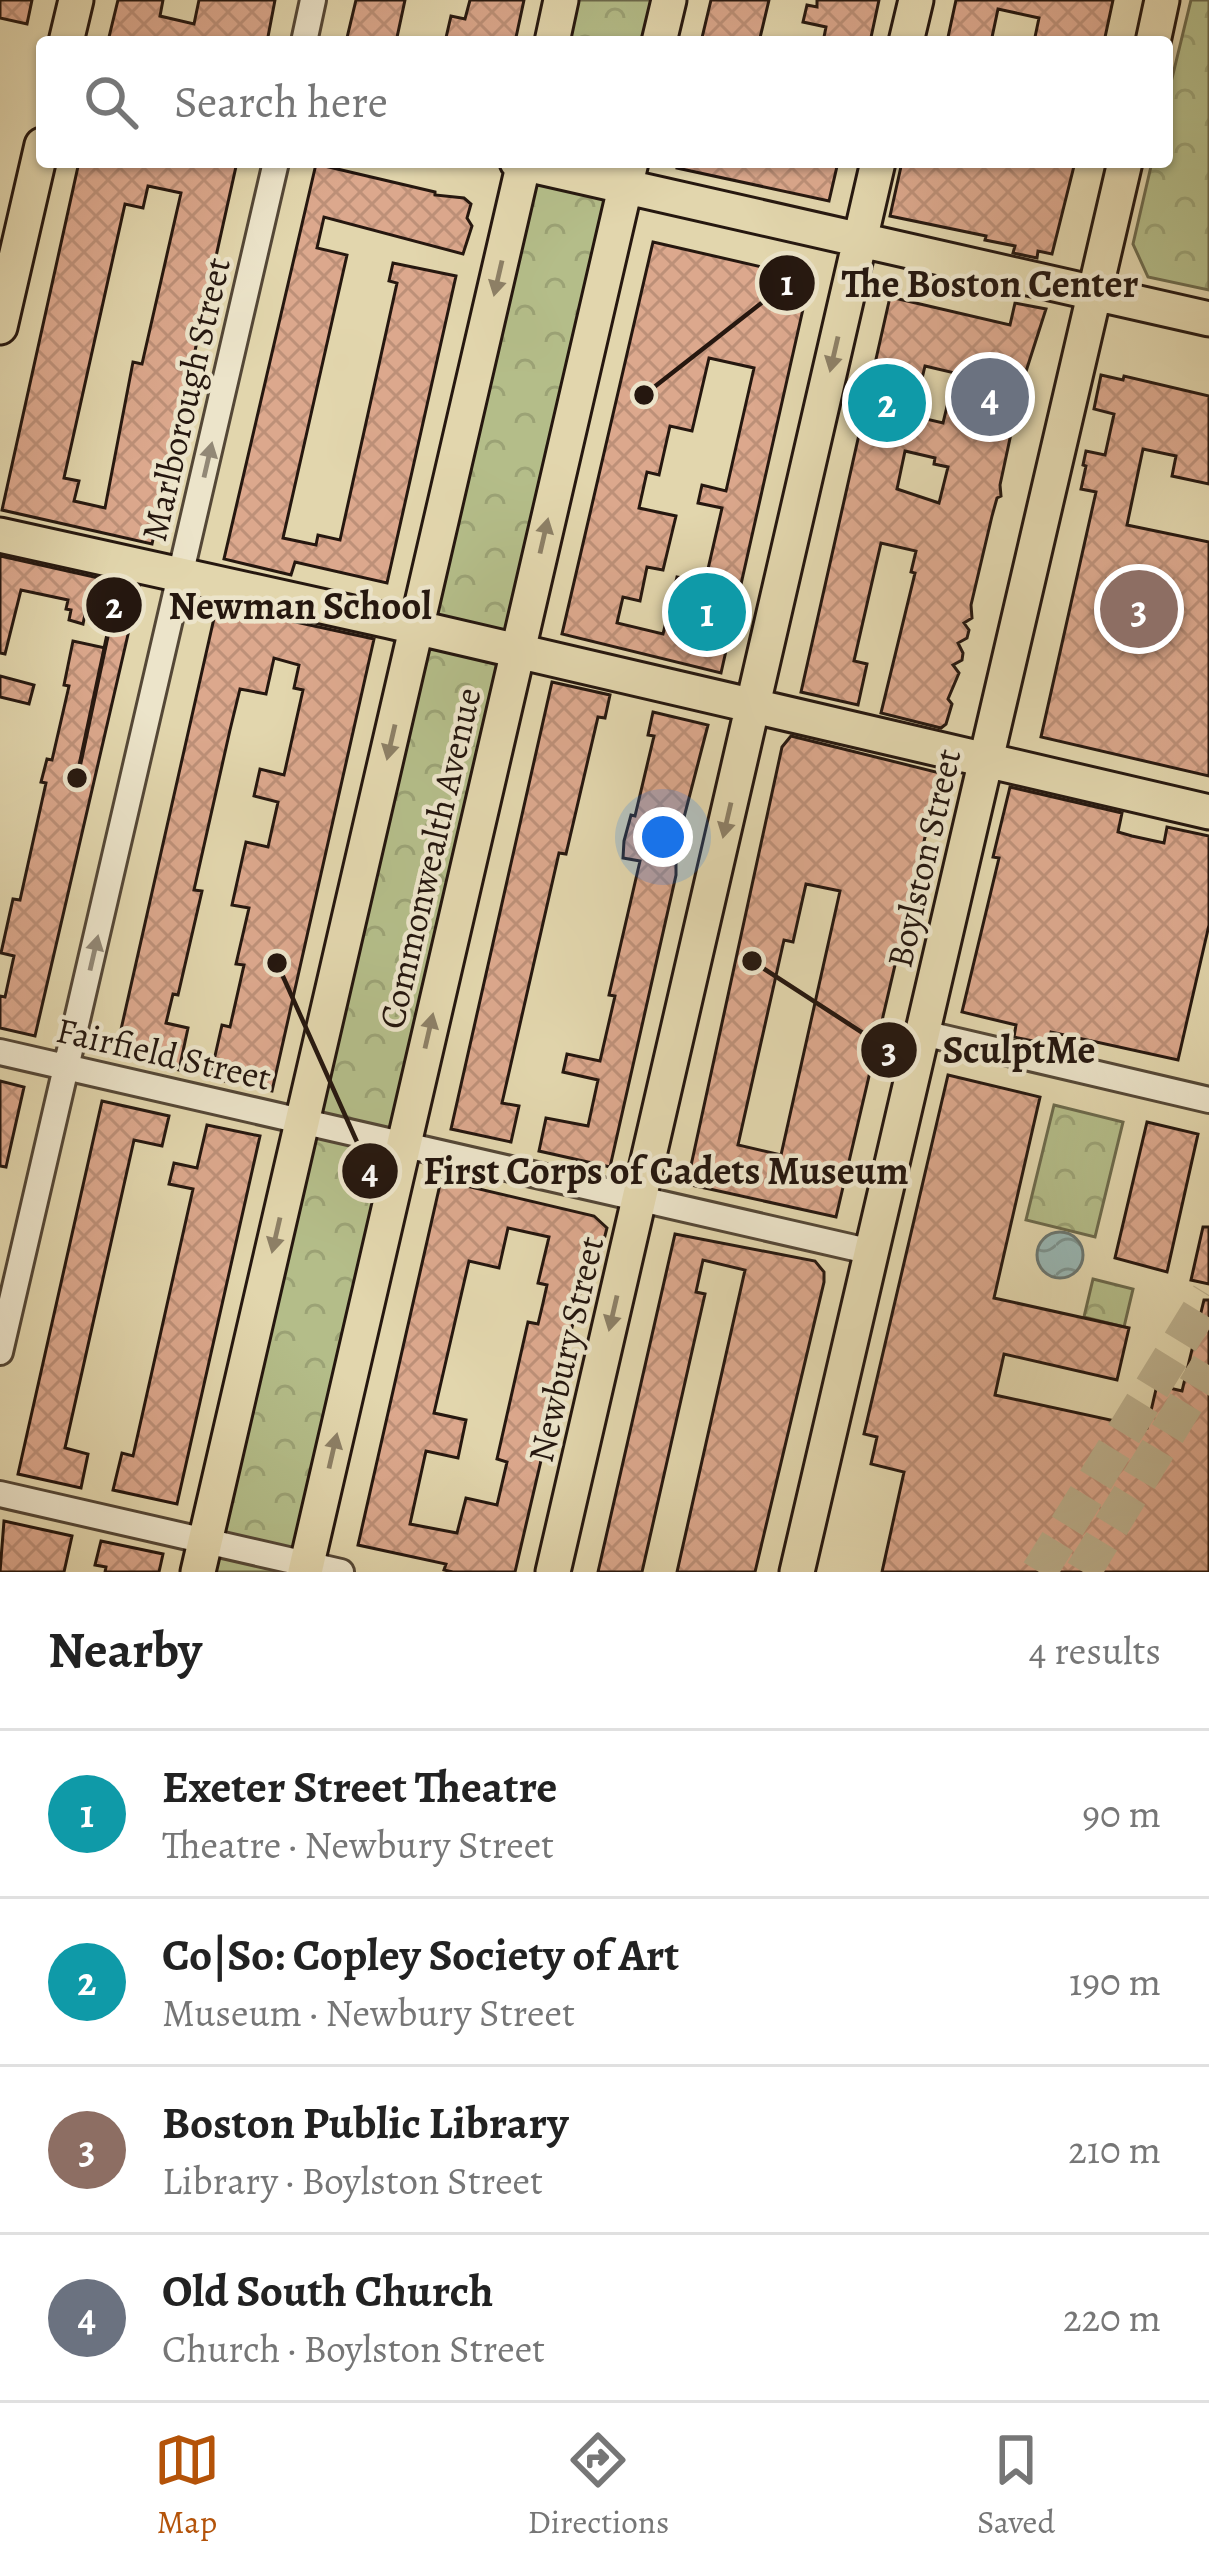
<!DOCTYPE html>
<meta charset="utf-8">
<style>
:root{--surface:#fff;--page:#f6f6f6;--text:#222;--muted:#767676;--line:#e0e0e0;--accent:#b45309}
body{margin:0;font-family:Alegreya,serif;background:var(--page);color:var(--text)}
.you{position:absolute;left:663px;top:837px;width:42px;height:42px;margin:-30px;border:9px solid #fff;border-radius:50%;background:#1a73e8;box-shadow:0 0 0 18px #1a73e833}
.badge{display:grid;place-items:center;width:78px;height:78px;border-radius:50%;background:var(--accent);color:#fff;font-size:39px;font-weight:700}
.pin{position:absolute;translate:-50% -50%;border:6px solid #fff;box-shadow:0 3px 12px #0006}
.list{margin:0;padding:0;list-style:none}
h2{display:flex;justify-content:space-between;align-items:center;height:156px;margin:0;padding:0 48px;font-size:51px}
h2 small{font-size:39px;font-weight:400;color:var(--muted)}
.list li{display:grid;grid-template-columns:78px 1fr auto;gap:36px;align-items:center;box-sizing:border-box;height:168px;padding:0 48px;border-top:3px solid var(--line)}
.list b{display:block;font-size:45px;white-space:nowrap}
.list p{margin:0;font-size:39px;white-space:nowrap;color:var(--muted)}
.list em{font-size:39px;font-style:normal;color:var(--muted)}
.icon{flex:none;width:66px;height:66px;fill:none;stroke:currentColor;stroke-width:2;stroke-linecap:round;stroke-linejoin:round}
.map{position:relative;flex:none;width:1209px;height:1572px;overflow:hidden}
.search{position:absolute;background:var(--surface);box-shadow:0 3px 9px #0004;left:36px;right:36px;top:36px;height:132px;display:flex;align-items:center;gap:30px;box-sizing:border-box;padding:0 42px;border-radius:12px;color:var(--muted);font-size:45px}
.sheet{height:828px;background:var(--surface)}
nav{display:flex;justify-content:space-around;align-items:center;box-sizing:border-box;height:168px;border-top:3px solid var(--line);background:var(--surface);font-size:33px;color:var(--muted)}
nav a{display:grid;justify-items:center;gap:6px}
nav .on{color:var(--accent)}
.map>svg:first-child{display:block}
</style>
<div class="map">
<svg width="1209" height="1572" viewBox="0 0 1209 1572">
<defs>
<pattern id="forest-crowns" width="20" height="18" patternUnits="userSpaceOnUse" patternTransform="scale(3)"><rect width="20" height="18" fill="#b4bd89"/><path d="M2 6a3 3 0 1 1 6 0M12 15a3 3 0 1 1 6 0" fill="none" stroke="#9ba275"/></pattern>
<pattern id="water-waves" width="16" height="10" patternUnits="userSpaceOnUse" patternTransform="scale(3)"><rect width="16" height="10" fill="#98b7b4"/><path d="M0 5q4-4 8 0t8 0" fill="none" stroke="#7c9491"/></pattern>
<pattern id="building-cross-hatch" width="8" height="8" patternUnits="userSpaceOnUse" patternTransform="scale(3)"><rect width="8" height="8" fill="#dca88d"/><path d="M0 0l8 8M0 8l8-8" fill="none" stroke="#bd9078"/></pattern>
</defs>
<rect width="100%" height="100%" fill="#e2d6ad"/>
<filter id="stains"><feTurbulence type="fractalNoise" baseFrequency=".00167" numOctaves="4"/><feColorMatrix values="0 0 0 0 .2 0 0 0 0 .09 0 0 0 0 .02 0 0 0 .5 -.17"/></filter>
<radialGradient id="worn" r=".72"><stop offset=".6" stop-color="#630" stop-opacity="0"/><stop offset="1" stop-color="#630" stop-opacity=".3"/></radialGradient>
<path fill="url(#forest-crowns)" stroke="#6c6a4c" stroke-width="3" d="M575 0H654L644 42H565Z
M1191 0H1209V290L1148 277 1133 244 1152 162H1167V99Z
M538 162H616L290 1572H212Z
M1054 1105 1123 1122 1095 1237 1026 1220Z
M1093 1279 1133 1289 1124 1327 1084 1317Z"/>
<path fill="url(#water-waves)" stroke="#6a7772" stroke-width="3" d="M1037 1255a23 23 0 1 1 46 0a23 23 0 1 1-46 0Z"/>
<path fill="url(#building-cross-hatch)" stroke="#25170f" stroke-width="3" fill-rule="evenodd" d="M0 0H32L27 24 0 18Z
M118 0H163L160 16 194 24 199 0H275L267 42H131L109 37Z
M356 0H405L396 42H346Z
M470 0H524L515 42H445L451 16 465 19Z
M711 0H769L759 42H701Z
M817 0H879L870 42H823L826 27 803 22 807 5 817 7Z
M956 0H1113L1104 42H1034L1039 18 998 9 991 42H947Z
M79 162H237L152 544 2 510ZM148 186 181 193 142 364 133 362 105 508 74 501 79 481 64 478 125 204 143 208Z
M678 162H838L829 201 677 168Z
M902 162H1075L1052 254 1038 251 1037 258 1013 253 1015 246 985 240 986 236 890 216Z
M316 164 435 192V195L464 198 471 204 467 218 472 226 463 254 324 217 317 248 347 255 283 538 316 545 318 535 340 540 397 283 389 281 393 263 456 276 387 583 295 562 291 575 224 559Z
M653 242 810 278 721 673 562 634ZM709 358 754 368 726 491 702 485 698 503 722 508 705 582 677 577 663 634 617 623 623 597 640 601 647 567 663 570 676 516 639 508 647 472 659 475 670 426 692 431Z
M890 297 1010 325 1015 303 1046 309 1021 387 1000 485 1001 496 997 498 992 516 971 605 972 618 964 623 969 630 967 638 958 643 963 653 962 660 953 665 959 673 948 699 952 704 946 724 941 728 881 713 915 573 911 572 916 551 881 543 854 661 867 664 858 705 801 692ZM925 366 955 373 943 423 913 416ZM905 451 935 458 934 464 948 467 939 503 897 489Z
M1101 375 1123 380 1124 376 1209 396V484L1172 476 1176 456 1143 449 1127 525 1209 542V776L1041 737 1096 492 1081 489 1086 466 1083 465 1086 451 1105 455 1114 414 1094 409Z
M0 556 139 587 35 1036 0 1028V996L5 997 14 956 1 953 13 899 20 900 46 783 41 782 47 759 52 760 69 686 64 685 73 641 105 648 111 620 85 614 83 624 69 620 71 610 66 609 68 600 21 590 5 654 0 653Z
M217 605 374 639 272 1091 210 1078 222 1025 230 1027 244 965 236 964 249 908 232 905 246 842 268 847 278 802 254 796 260 769 284 775 303 690 294 688 299 665 274 658 266 694 240 689 230 730 194 890 202 891 178 995 173 994 166 1023 188 1028 179 1070 115 1056Z
M0 676 34 685 29 704 0 697Z
M552 682 610 695 605 718 598 717 566 854 559 853 502 1103 519 1106 511 1142 451 1129Z
M653 712 708 725 682 825H685L676 852V875L610 1167 539 1151 546 1118 588 1126 598 1080 563 1072 567 1054 600 1061 615 996 609 995 640 861 623 858 624 841 631 815 635 816 654 736 648 735Z
M791 736 940 773 836 1217 687 1184 782 747ZM806 884 840 891 781 1155 738 1145 784 940 793 942Z
M1010 787 1122 813 1118 832 1132 836 1164 843 1167 827 1209 836V925L1178 1060 1051 1032 1048 1044 1014 1037 1016 1025 962 1012 999 858 993 857Z
M948 1075 1040 1097 994 1298 1129 1328 1117 1380 1004 1354 995 1395 1147 1428 1157 1385 1182 1391 1204 1300H1209V1572H882L904 1472 871 1464 877 1437 864 1434Z
M0 1081 24 1087 6 1167 0 1166Z
M102 1101 169 1116 162 1146 134 1140 65 1448 88 1454 81 1488 18 1474Z
M1147 1122 1198 1134 1167 1272 1115 1258Z
M207 1125 260 1136 177 1504 113 1490 122 1453 133 1456 193 1189 169 1184 174 1163 197 1168Z
M441 1180 594 1216 607 1228 600 1255 587 1263 515 1572H453L444 1570 446 1564 358 1545ZM508 1228 549 1237 538 1283 547 1285 543 1303 538 1324 528 1322 497 1459 507 1462 497 1505 466 1498 457 1533 410 1524 426 1451 458 1458 466 1420 434 1413 469 1261 499 1268Z
M1203 1227H1209V1284L1191 1280Z
M675 1234 815 1261 824 1272V1282L755 1572H677L745 1270 703 1260 696 1292 705 1294 642 1572H598Z
M4 1521 72 1536 64 1572H0Z
M101 1541 163 1554 159 1572H105L106 1567 95 1565Z"/>
<g fill="none" stroke-linecap="round" stroke-linejoin="round">
<path stroke="#bcb08d" stroke-width="36" stroke-dasharray="36 18" stroke-linecap="butt" d="M1039 1572 1209 1295
M1083 1572 1209 1365"/>
<g stroke="#544736" stroke-width="30">
<path id="minor" d="M304 42 313 0
M923 1033 1209 1100
M0 1052 872 1252
M0 1352 276 162
M0 1494 341 1572"/>
</g>
<g stroke="#25170f" stroke-width="39">
<path id="major" d="M66 42 76 0
M552 42 561 0
M659 42 669 0
M906 42 916 0
M1153 42 1162 0
M517 162 1209 319
M0 327 42 145
M0 535 389 621 1209 812
M198 1572 524 162
M305 1572 631 162
M553 1572 878 162
M797 1572 1125 162"/>
</g>
<use href="#minor" stroke="#ece4ca" stroke-width="24"/>
<use href="#major" stroke="#e2d6ad" stroke-width="33"/>
</g>
<defs><path id="oneway-solid" d="M-6-.8H1V-3.2L6.5 0L1 3.2V.8H-6Z" transform="scale(3)"/></defs>
<g fill="#8d8066">
<use href="#oneway-solid" transform="translate(498 278) rotate(103)"/>
<use href="#oneway-solid" transform="translate(834 354) rotate(103)"/>
<use href="#oneway-solid" transform="translate(544 536) rotate(-77)"/>
<use href="#oneway-solid" transform="translate(391 742) rotate(103)"/>
<use href="#oneway-solid" transform="translate(727 820) rotate(103)"/>
<use href="#oneway-solid" transform="translate(429 1031) rotate(-77)"/>
<use href="#oneway-solid" transform="translate(276 1235) rotate(103)"/>
<use href="#oneway-solid" transform="translate(613 1313) rotate(103)"/>
<use href="#oneway-solid" transform="translate(333 1451) rotate(-77)"/>
</g>
<g fill="#928876">
<use href="#oneway-solid" transform="translate(208 460) rotate(-77)"/>
<use href="#oneway-solid" transform="translate(94 953) rotate(-77)"/>
</g>
<g text-anchor="middle" stroke-width="9" stroke-linejoin="round" paint-order="stroke">
<g font-size="36" fill="#25170f" stroke="#ece4ca">
<text transform="translate(185 399) rotate(-77)" y="13">Marlborough Street</text>
<text transform="translate(429 858) rotate(-77)" y="13">Commonwealth Avenue</text>
<text transform="translate(923 858) rotate(-77)" y="13">Boylston Street</text>
<text transform="translate(164 1053) rotate(13)" y="13">Fairfield Street</text>
<text transform="translate(565 1349) rotate(-77)" y="13">Newbury Street</text>
</g>
</g>
<path fill="none" stroke="#25170f" stroke-width="4.5" d="M644 395L787 283M77 778L114 605M752 961L889 1050M277 963L370 1171"/>
<g fill="#25170f" stroke="#ece4ca" stroke-width="4.5">
<circle cx="644" cy="395" r="12"/>
<circle cx="77" cy="778" r="12"/>
<circle cx="752" cy="961" r="12"/>
<circle cx="277" cy="963" r="12"/>
<circle cx="787" cy="283" r="30"/>
<circle cx="114" cy="605" r="30"/>
<circle cx="889" cy="1050" r="30"/>
<circle cx="370" cy="1171" r="30"/>
</g>
<g font-size="36" text-anchor="middle" font-weight="bold" fill="#fff">
<text x="787" y="295">1</text>
<text x="114" y="618">2</text>
<text x="889" y="1062">3</text>
<text x="370" y="1183">4</text>
</g>
<g font-size="39" text-anchor="middle" font-weight="bold" fill="#25170f" stroke="#ece4ca" stroke-width="9" stroke-linejoin="round" paint-order="stroke">
<text x="990" y="297">The Boston Center</text>
<text x="300" y="619">Newman School</text>
<text x="1019" y="1063">SculptMe</text>
<text x="666" y="1184">First Corps of Cadets Museum</text>
</g>
<rect width="100%" height="100%" filter="url(#stains)"/>
<rect width="100%" height="100%" fill="url(#worn)"/>
</svg>
<div class="you"></div>
<div class="pin badge" style="left:707px;top:612px;background:#0f9aa8">1</div>
<div class="pin badge" style="left:887px;top:403px;background:#0f9aa8">2</div>
<div class="pin badge" style="left:1139px;top:609px;background:#8d6e63">3</div>
<div class="pin badge" style="left:990px;top:397px;background:#6b7280">4</div>
<div class="search"><svg class="icon" aria-label="search" viewBox="0 0 24 24"><circle cx="10" cy="10" r="6"/><path d="M15 15l6 6"/></svg>Search here</div>
</div>
<section class="sheet">
<h2>Nearby<small>4 results</small></h2>
<ul class="list">
<li><span class="badge" style="background:#0f9aa8">1</span><div><b>Exeter Street Theatre</b><p>Theatre · Newbury Street</p></div><em>90 m</em></li>
<li><span class="badge" style="background:#0f9aa8">2</span><div><b>Co|So: Copley Society of Art</b><p>Museum · Newbury Street</p></div><em>190 m</em></li>
<li><span class="badge" style="background:#8d6e63">3</span><div><b>Boston Public Library</b><p>Library · Boylston Street</p></div><em>210 m</em></li>
<li><span class="badge" style="background:#6b7280">4</span><div><b>Old South Church</b><p>Church · Boylston Street</p></div><em>220 m</em></li>
</ul>
</section>
<nav>
<a class="on"><svg class="icon" aria-label="map" viewBox="0 0 24 24"><path d="M3 6l6-2 6 2 6-2v14l-6 2-6-2-6 2zM9 4v14M15 6v14"/></svg>Map</a>
<a><svg class="icon" aria-label="directions" viewBox="0 0 24 24"><path d="M12 3l9 9-9 9-9-9zM9 14v-3h6M13 9l2 2-2 2"/></svg>Directions</a>
<a><svg class="icon" aria-label="saved" viewBox="0 0 24 24"><path d="M7 4h10v16l-5-4-5 4z"/></svg>Saved</a>
</nav>
